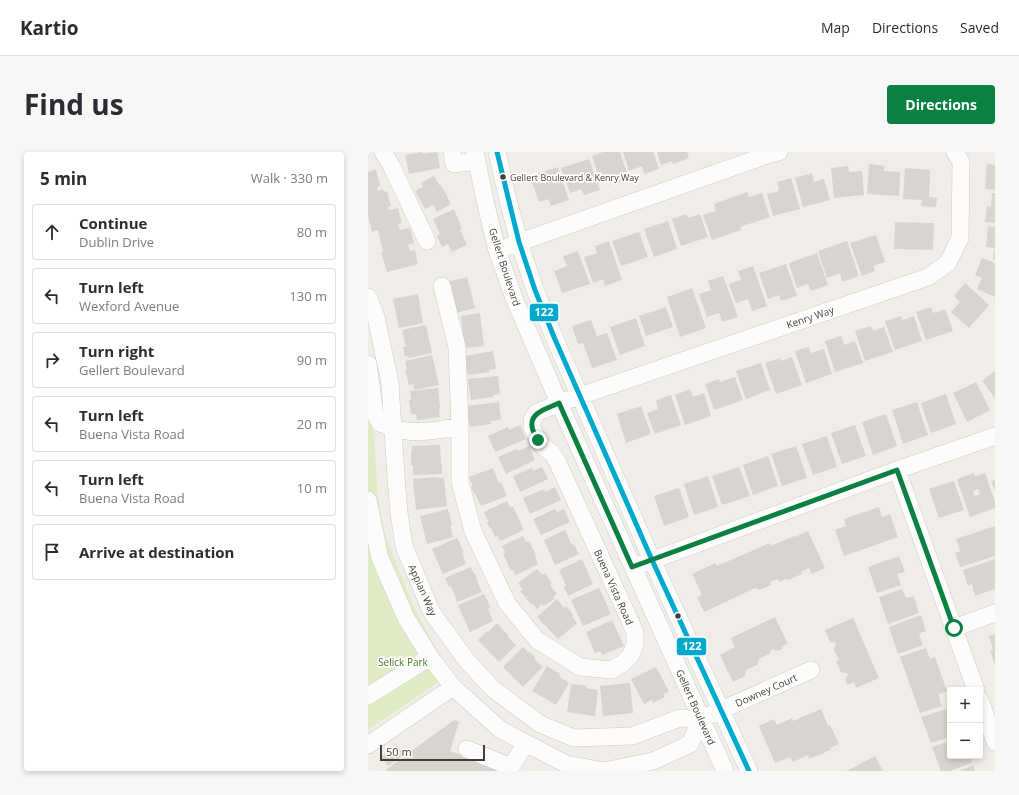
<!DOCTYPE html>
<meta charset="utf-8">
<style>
:root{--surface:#fff;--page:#f7f7f7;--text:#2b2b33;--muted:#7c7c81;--line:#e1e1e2;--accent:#0b8043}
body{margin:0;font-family:"Open Sans",sans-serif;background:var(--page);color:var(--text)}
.controls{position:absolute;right:12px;bottom:12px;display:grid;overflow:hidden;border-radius:4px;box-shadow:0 2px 6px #0003}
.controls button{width:36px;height:36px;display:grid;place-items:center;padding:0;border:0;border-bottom:1px solid var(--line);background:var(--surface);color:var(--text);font:20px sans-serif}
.scale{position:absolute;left:12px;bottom:10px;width:105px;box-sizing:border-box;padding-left:4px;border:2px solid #463e34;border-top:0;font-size:11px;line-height:14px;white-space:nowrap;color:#463e34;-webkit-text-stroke:3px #fff;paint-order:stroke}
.stop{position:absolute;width:12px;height:12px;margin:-9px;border:3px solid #0b8043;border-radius:50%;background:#fff}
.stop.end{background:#0b8043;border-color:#fff;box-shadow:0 1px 4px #0008}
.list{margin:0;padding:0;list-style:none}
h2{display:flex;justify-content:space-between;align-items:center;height:52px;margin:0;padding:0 16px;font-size:17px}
h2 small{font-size:13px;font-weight:400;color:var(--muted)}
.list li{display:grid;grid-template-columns:26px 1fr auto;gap:12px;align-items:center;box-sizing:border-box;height:56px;margin:0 8px 8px;padding:0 8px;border:1px solid var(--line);border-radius:4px}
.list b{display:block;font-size:15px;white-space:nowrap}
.list p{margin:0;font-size:13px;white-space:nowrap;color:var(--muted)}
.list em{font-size:13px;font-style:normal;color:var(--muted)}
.icon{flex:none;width:22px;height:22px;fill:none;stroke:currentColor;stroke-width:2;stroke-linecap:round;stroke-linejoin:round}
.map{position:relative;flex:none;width:627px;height:619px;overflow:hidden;border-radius:4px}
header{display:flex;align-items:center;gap:24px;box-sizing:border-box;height:56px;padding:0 20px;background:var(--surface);border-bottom:1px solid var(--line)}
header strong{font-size:19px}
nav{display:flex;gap:22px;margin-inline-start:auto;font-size:14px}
.intro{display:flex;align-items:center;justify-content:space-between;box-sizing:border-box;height:96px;padding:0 24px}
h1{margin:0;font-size:28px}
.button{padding:10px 18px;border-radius:4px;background:var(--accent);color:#fff;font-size:14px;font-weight:700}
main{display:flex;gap:24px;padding:0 24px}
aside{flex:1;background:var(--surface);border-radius:4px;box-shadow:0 2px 6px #0003}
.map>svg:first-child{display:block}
</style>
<header>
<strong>Kartio</strong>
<nav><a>Map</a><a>Directions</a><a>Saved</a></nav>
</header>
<div class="intro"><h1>Find us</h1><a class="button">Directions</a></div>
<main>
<aside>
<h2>5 min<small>Walk · 330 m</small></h2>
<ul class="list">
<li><svg class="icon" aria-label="ahead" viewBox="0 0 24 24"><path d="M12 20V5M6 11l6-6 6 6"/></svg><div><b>Continue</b><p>Dublin Drive</p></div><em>80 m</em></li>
<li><svg class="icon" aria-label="left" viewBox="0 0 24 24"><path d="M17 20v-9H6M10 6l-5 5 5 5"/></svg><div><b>Turn left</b><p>Wexford Avenue</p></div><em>130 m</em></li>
<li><svg class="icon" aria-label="right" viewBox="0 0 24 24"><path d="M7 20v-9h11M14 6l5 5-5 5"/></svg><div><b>Turn right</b><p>Gellert Boulevard</p></div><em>90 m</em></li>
<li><svg class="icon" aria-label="left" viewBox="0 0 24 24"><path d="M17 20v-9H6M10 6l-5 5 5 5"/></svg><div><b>Turn left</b><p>Buena Vista Road</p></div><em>20 m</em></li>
<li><svg class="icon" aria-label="left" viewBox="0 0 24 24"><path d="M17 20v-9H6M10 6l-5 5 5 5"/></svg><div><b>Turn left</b><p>Buena Vista Road</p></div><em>10 m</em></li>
<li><svg class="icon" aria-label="arrive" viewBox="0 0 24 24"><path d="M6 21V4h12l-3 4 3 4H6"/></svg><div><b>Arrive at destination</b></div></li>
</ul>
</aside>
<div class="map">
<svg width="627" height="619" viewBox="0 0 627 619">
<rect width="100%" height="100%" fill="#f0ede8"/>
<path fill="#dfecc6" d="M0 228 3 248 10 345 15 375 20 391 47 457 82 522 0 578Z"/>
<path fill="#d8d4cf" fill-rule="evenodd" d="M54 0 55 2 69 0 72 16 41 22 37 3Z
M235 0H252L261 27 246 32 244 25 232 29 224 4Z
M255 0H285L291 17 276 22 274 14 261 19Z
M289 0H319L321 6 305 12 304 9 293 13Z
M221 7 232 38 216 43 213 37 202 41 193 16Z
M501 12 517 14 516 19 532 20 531 44 499 42Z
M619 12 627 13V38L617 37Z
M480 14 481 20 494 19 496 43 466 46 463 16Z
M190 15 201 48 183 54 180 47 171 50 162 24Z
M537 16 562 18 561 45 569 46 568 55 553 54 554 48 535 47Z
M8 17 12 34 9 35 10 39 15 37 16 40 19 39 23 54 20 55 21 58 30 56 34 71 30 73 32 78 42 76 46 91 40 93 42 99 47 98 50 112 19 120 13 100 15 99 10 78 4 80 0 63V20Z
M444 21 446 30 456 27 462 48 435 55 427 26Z
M66 24 72 34 73 33 83 52 69 60 65 53 57 57 47 39 55 35 53 31Z
M423 26 432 57 405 64 399 42 411 39 409 30Z
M379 40 381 45 394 41 402 65 372 75 373 78 344 88 335 63 348 59 346 52Z
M624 41H627V71L617 70 619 54 623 55Z
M86 57 94 77 92 78 99 93 84 100 80 92 74 95 69 84 72 82 65 67Z
M318 62 320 66 332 62 340 85 313 94 304 67Z
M300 69 309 97 286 105 276 77Z
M527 70 566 71 565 98 526 97Z
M620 74 627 75V96L618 95Z
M271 80 280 105 253 114 244 89Z
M508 83 517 110 505 114 507 119 494 124 482 91Z
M241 89 254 128 237 134 235 127 225 131 216 105 229 101 227 94Z
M479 89 491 124 474 130 472 121 459 126 450 99Z
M626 97H627V108L625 107Z
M210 99 222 132 194 141 186 119 199 114 195 104Z
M449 101 460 133 443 139 440 132 429 136 421 111Z
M614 106 627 111V145L609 137 614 126 607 123Z
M418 112 429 144 413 149 411 143 400 147 391 121Z
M385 114 399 154 384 159 380 147 368 151 361 132 373 128 370 119Z
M355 124 370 165 354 170 351 161 339 165 331 142 343 138 340 129Z
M99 125 107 156 88 161 79 130Z
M597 131 621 153 601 176 583 160 592 150 586 144Z
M324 136 338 176 312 185 299 145Z
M50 142 55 171 31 176 25 147Z
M298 155 305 175 278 184 271 164Z
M563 155 565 161 577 157 585 179 558 188 548 160Z
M112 161 116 194 97 196 94 181H95L93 164Z
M533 164 535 168 546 164 554 189 527 198 517 169Z
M268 166 277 194 252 203 242 175Z
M223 168 229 184 239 181 249 208 224 216 215 191 210 192 204 174Z
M58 173 64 201 41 206 40 204 37 205 35 195H38L34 178Z
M503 174 505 179 516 175 525 200 497 209 487 179Z
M473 184 476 193 487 189 495 211 467 220 457 189Z
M441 195 443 201 456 197 464 222 438 231 427 199Z
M125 199 128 217 121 218V220L100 223 99 219H98L97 213 98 212 97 204Z
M64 203 71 233 46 238 45 232 41 233 37 217H39L37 209Z
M424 205 434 233 408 242 397 211 412 206 413 209Z
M393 211 402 238 378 247 368 219Z
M627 219V246L614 229Z
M130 224 132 242 125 243V245L103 248 100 227Z
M367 225 375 248 346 258 337 232 351 227 352 230Z
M608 230 622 258 599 270 585 241Z
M70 236 72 257H71L72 265 49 268 48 262H43L41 248H43L42 239Z
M322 237 325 245 336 241 343 264 317 273 307 243Z
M578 242 588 272 563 281 553 251Z
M303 243 313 273 287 282 279 261 290 257 288 248Z
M131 250 133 268 123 269V272L102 275 101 269H100L99 254Z
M549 250 560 283 535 292 524 258Z
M273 254 283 282 258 291 249 262Z
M518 262 529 294 505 303 494 270Z
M152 273 158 287 127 300 120 284 140 275 141 278Z
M487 273 498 304 474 312 463 281Z
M459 284 469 315 445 323 434 292Z
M72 293 74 322 45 323V313H43V300H44V294Z
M161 294 167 308 138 322 130 305 149 297 150 299Z
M428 294 439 326 414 334 403 302Z
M400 304 410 334 385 343 375 313Z
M174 315 180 327 152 340 145 324 164 316 165 319Z
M371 315 382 344 354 353 344 324Z
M125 316 131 331 133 330 139 344 113 354 107 341 106 342 103 335H105L101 325Z
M606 321 607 324 617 321 627 350V356L602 365 589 327ZM610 337 612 342 606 344 605 339Z
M340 324 350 355 326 363 316 332Z
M69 325V326H76L79 354 48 358 45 327Z
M627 328V338L623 330Z
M586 329 596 358 571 366 561 337Z
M187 335 193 348 162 362 155 346 176 337 177 340Z
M311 336 321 365 296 374 286 344Z
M139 349 142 356 145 354 156 378 132 389 130 384 127 385 123 376 122 377 119 370H121L116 360Z
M511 355 514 365 522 362 530 385 476 404 467 378 478 374 476 367Z
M80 357 84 373H82L85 385 59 392 52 364Z
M187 357 189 360 196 357 202 370 173 383 165 367Z
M627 374V404L592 415 587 401 592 399 588 387Z
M197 378 204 393 206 392 211 402 187 413 176 388Z
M440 379 457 416 444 422 441 416 433 420 434 422 420 428 418 427 411 430 410 427 402 430 403 433 392 438 387 436 336 460 329 445 334 443 324 422 347 411 349 414 402 391 403 394 426 384 427 385Z
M155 384 158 390 161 389 168 403 167 404 170 412 148 423 145 418 143 419 135 402 137 401 134 394Z
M89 386 96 400 94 401 98 412 75 422 64 397Z
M531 404 537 420 529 422 533 433 509 441 500 415Z
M214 407 225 432 200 444 196 435 198 434 191 418Z
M627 407V437L607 444 604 432 600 434 595 418Z
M103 415 106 422H107L110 428 109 429 114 440 89 450 83 434 81 435 77 426Z
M169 417 174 423 177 421 184 431 182 433 189 442 185 445 186 447 176 454 174 452 169 457 165 452 164 453 158 446 160 445 159 444 157 445 152 439 155 438 150 431Z
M231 436 243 462 215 474 203 448Z
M534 437 538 446 546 444 551 461 520 472 511 445Z
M116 442 123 456 120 457 125 469 102 480 90 453Z
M189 447 196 456 198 454 205 463 204 464 209 471 190 487 177 473H176L169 465Z
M553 463 558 479 551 482 555 493 530 502 521 475Z
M407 465 420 492 414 494 415 497 409 499 404 497 401 502 391 507 389 513 378 518 377 524 365 530 352 503 367 495 363 486Z
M485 466 511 526 488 536 486 530 479 533 477 528 480 522 473 520 468 509 471 508 466 498 468 491 462 490 457 478Z
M244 468 256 494 234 503 232 499 227 501 218 480Z
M129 471 141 484 140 485 148 493 131 510 110 488 119 479 120 480Z
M627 482V513L622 498H625L621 484Z
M155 495 161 501 162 500 167 505 166 506 175 515 155 535 135 515Z
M558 496 562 507 567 505 579 539 571 542 572 545H571L574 554 552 561 532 505Z
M179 514 192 522 191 524 201 531 188 553 164 539Z
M288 515 301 539 295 542 297 545 285 551 284 548 276 552 263 527Z
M262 531 265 561 235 564 232 534Z
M203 532 219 534 218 536 230 538 227 564 199 560Z
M582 556V585L563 591 553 565Z
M453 557 460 574 462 573 471 592 462 596 463 598 441 607 440 603 425 610 422 605 407 611 391 574 406 567 409 573 424 566 425 569Z
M86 568 91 570 82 599 138 619H19V617Z
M582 589V604H602L604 611 582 619H573L564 595Z
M29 593 36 603 20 614 13 605Z
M507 604 515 619H478L492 612Z
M605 613 607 619H591Z"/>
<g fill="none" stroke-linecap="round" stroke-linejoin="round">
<g stroke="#cecbc5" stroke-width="18">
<path id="minor" d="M15 0 24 15 59 89
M84 0 86 12 108 9
M107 0 118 53 129 98 146 146 191 251 357 619
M129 0 140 48 151 90 167 138 186 185 284 408 381 619
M141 94 402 2 411 0
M74 134 89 195 92 274V330L105 379 139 451 169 488 212 515 244 518 255 511 263 503 267 492V480L189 309 184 301 177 296 170 289 164 275V268L168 261 191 251 212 244 560 125 580 111 592 86 593 10 587 0
M0 145 8 165 22 231 28 325 31 361 36 394 64 461 100 510 125 537 172 572 206 586 264 584 312 566 333 567 443 518
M0 212 6 256 7 262 12 271C20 274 29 278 39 279 56 281 74 278 92 274
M529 318 608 538
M0 348 12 406 38 466 62 505 85 535 133 578 175 600 198 612 236 619 285 609 322 592 333 567
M274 412 529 318 627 284
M586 476 627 461
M0 544 62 505
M612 548 627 590
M0 593 85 535
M99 597 143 615 158 591"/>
</g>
<use href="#minor" stroke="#fdfcfc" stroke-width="17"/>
<g stroke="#fff" stroke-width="8">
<path id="bus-1" d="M129 0 151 90 167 138 186 185 284 408 381 619"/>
</g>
<use href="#bus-1" stroke="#00a9ce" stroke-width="5"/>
</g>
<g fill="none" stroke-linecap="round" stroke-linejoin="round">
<path stroke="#0b8043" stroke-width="5" d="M170 288C168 284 164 279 164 274 162 260 181 256 191 251L264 415 529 318 586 476"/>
</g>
<g fill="#463e34" stroke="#fff" stroke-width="1.5">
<circle cx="135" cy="25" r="3.5"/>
<circle cx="310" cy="464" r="3.5"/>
</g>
<g text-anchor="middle" stroke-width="3.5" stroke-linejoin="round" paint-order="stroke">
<g font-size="9" fill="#463e34" stroke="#fff" text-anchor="start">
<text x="142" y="29">Gellert Boulevard &amp; Kenry Way</text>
</g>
<g font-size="10" fill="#463e34" stroke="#fff">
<text transform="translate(137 115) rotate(72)" y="4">Gellert Boulevard</text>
<text transform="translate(442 165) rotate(-19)" y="4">Kenry Way</text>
<text transform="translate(246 435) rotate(66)" y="4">Buena Vista Road</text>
<text transform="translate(55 438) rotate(66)" y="4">Appian Way</text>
<text transform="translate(398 538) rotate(-24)" y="4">Downey Court</text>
<text transform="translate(328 555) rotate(66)" y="4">Gellert Boulevard</text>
</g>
<g font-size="10" fill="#497c23" stroke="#fff">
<text x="35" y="514">Selick Park</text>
</g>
</g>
<g stroke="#fff" stroke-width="1.5">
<rect x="161" y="151" width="30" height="19" rx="4" fill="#00a9ce"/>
<rect x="308" y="485" width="31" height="19" rx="4" fill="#00a9ce"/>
</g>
<g font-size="11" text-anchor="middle" font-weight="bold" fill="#fff">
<text x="176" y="164">122</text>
<text x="324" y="498">122</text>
</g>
</svg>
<div class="controls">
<button>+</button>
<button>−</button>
</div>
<div class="scale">50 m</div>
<div class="stop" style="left:586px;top:476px"></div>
<div class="stop end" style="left:170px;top:288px"></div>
</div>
</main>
